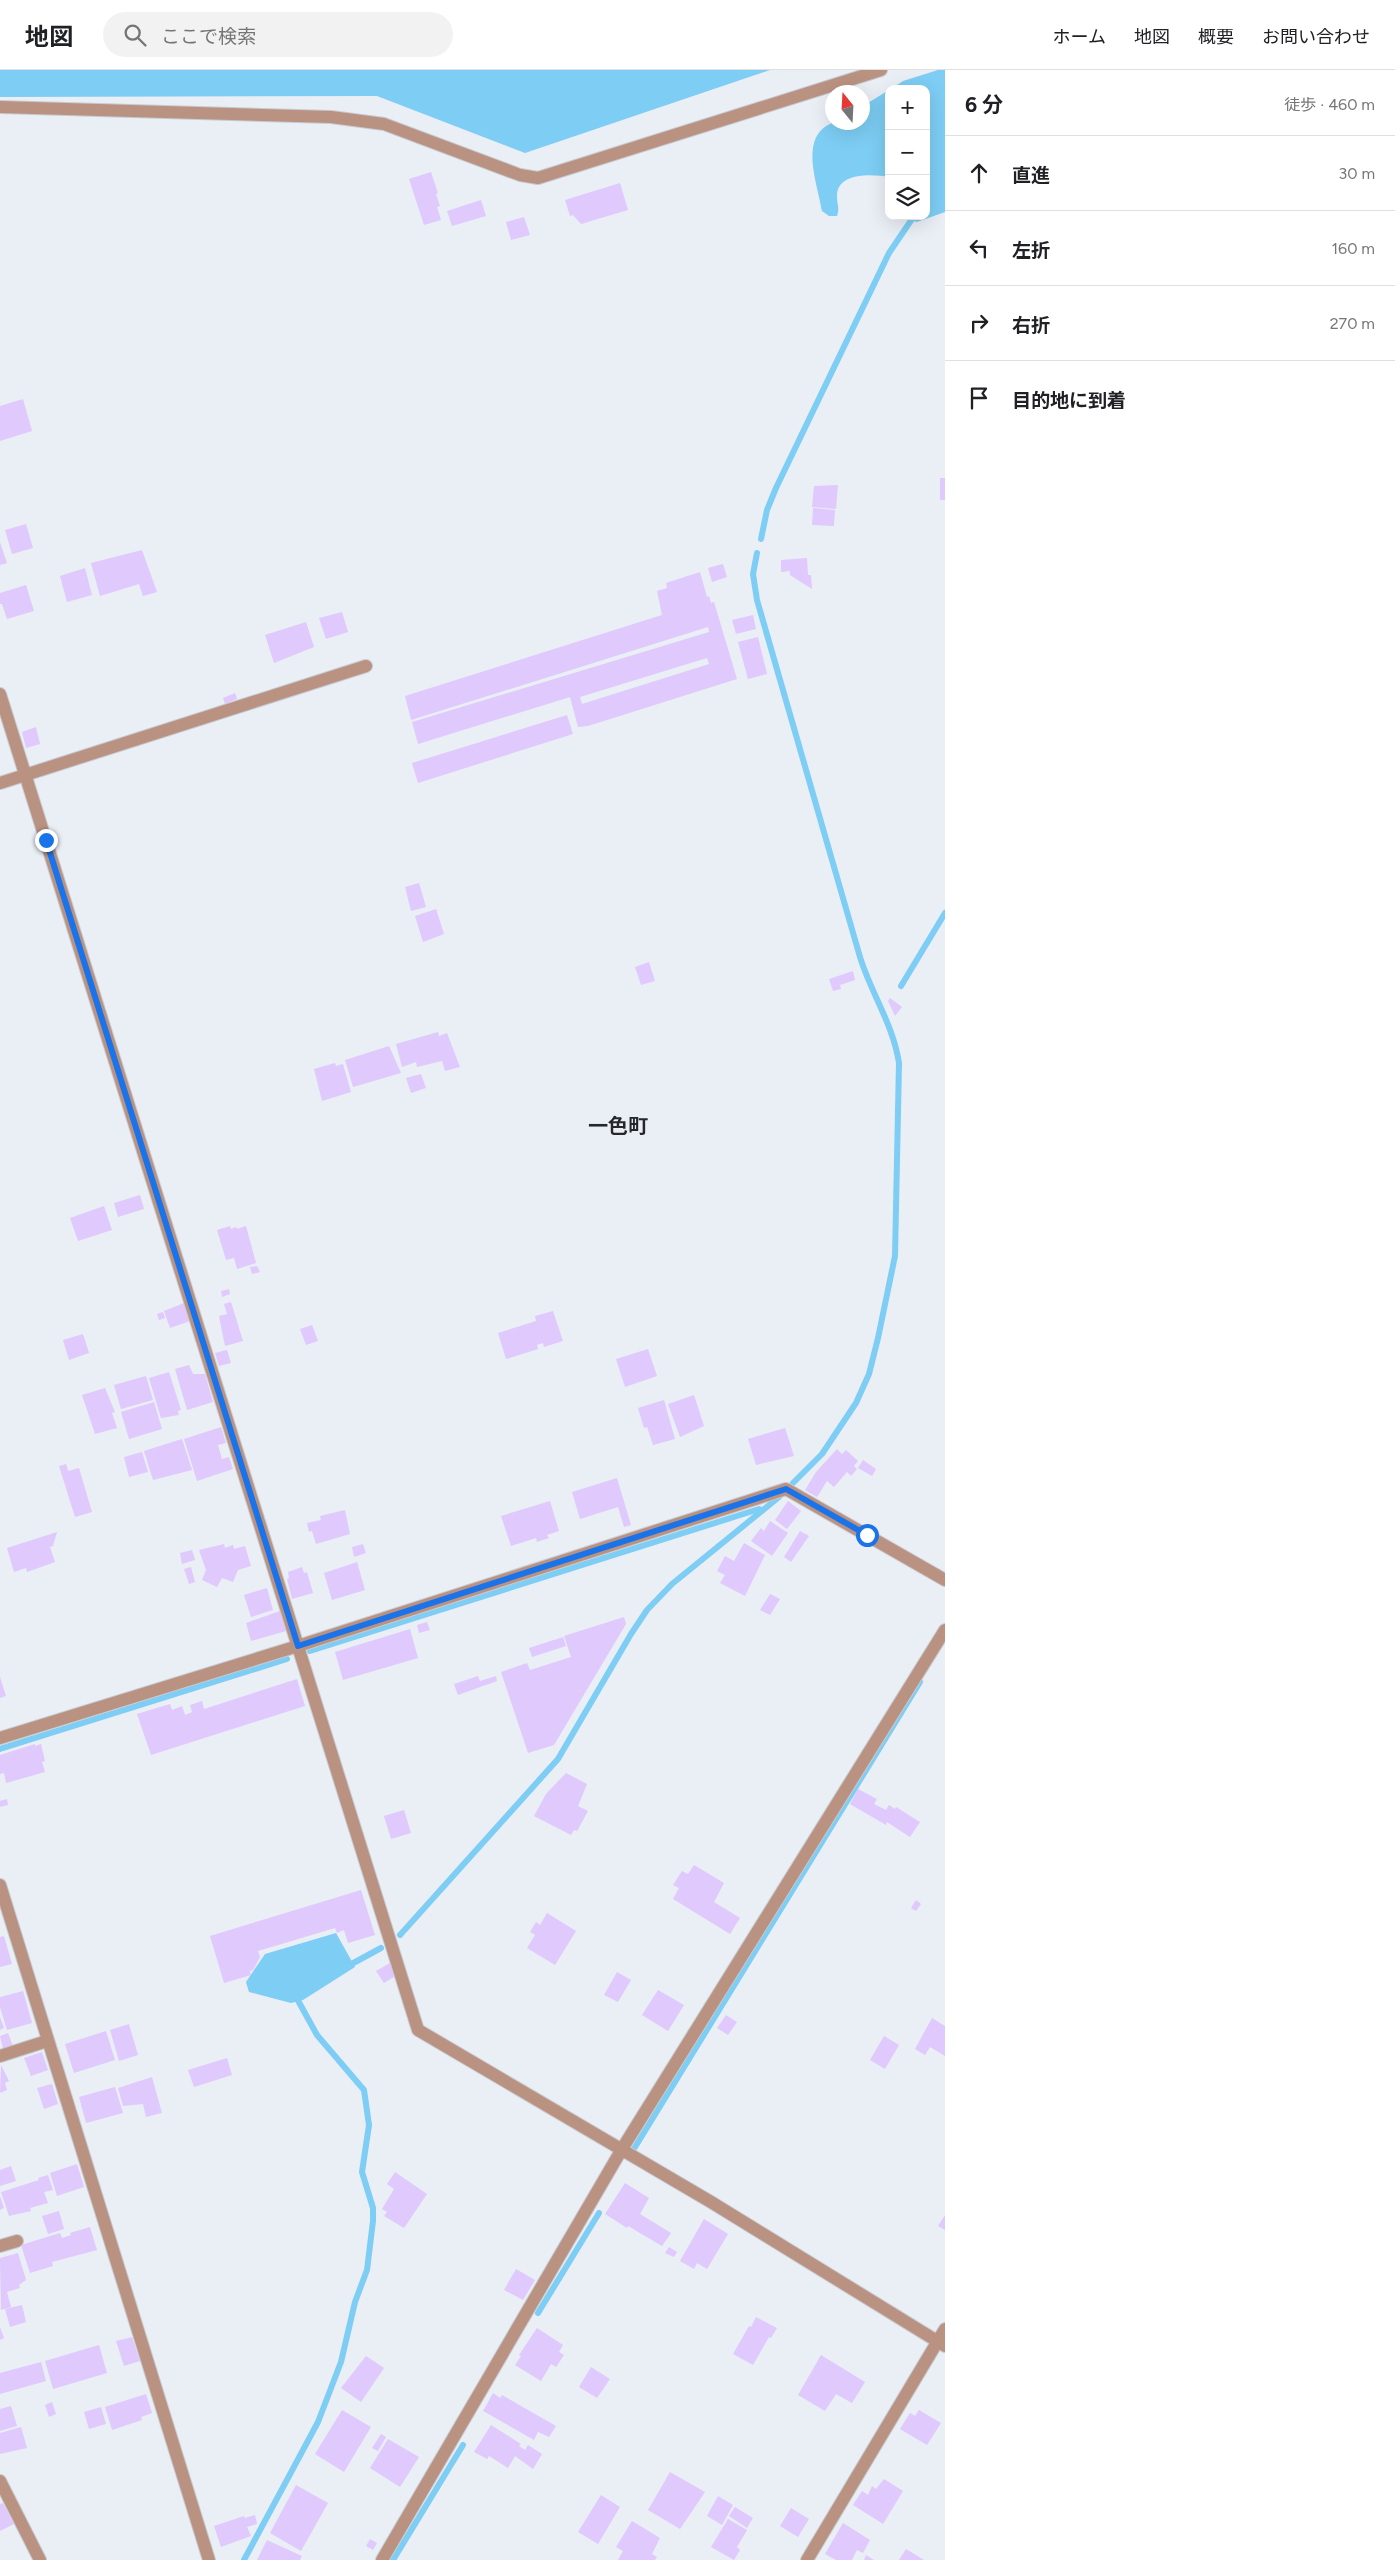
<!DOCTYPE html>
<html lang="ja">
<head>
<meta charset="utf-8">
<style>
  :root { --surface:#fff; --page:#f2f2f2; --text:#202124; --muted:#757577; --line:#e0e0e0 }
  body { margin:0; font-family:Figtree,"Noto Sans JP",sans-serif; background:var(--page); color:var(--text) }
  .controls { position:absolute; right:15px; top:15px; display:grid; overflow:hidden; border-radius:10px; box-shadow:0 5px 20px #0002 }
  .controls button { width:45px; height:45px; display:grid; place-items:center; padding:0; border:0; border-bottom:1px solid var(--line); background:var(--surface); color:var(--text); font:25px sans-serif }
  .compass { position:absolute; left:825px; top:15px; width:45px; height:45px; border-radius:50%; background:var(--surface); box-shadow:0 5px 20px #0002; rotate:342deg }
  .stop { position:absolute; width:15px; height:15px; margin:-11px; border:4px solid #1a73e8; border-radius:50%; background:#fff }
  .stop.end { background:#1a73e8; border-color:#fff; box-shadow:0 1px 5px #0008 }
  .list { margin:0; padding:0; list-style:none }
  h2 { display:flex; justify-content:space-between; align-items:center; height:65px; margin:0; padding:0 20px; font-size:21px }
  h2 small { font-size:16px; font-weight:400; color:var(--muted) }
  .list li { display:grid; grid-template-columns:32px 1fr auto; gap:15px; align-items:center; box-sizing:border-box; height:75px; padding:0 20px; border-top:1px solid var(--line) }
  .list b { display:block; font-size:19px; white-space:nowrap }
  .list em { font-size:16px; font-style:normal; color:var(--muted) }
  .icon { flex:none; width:28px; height:28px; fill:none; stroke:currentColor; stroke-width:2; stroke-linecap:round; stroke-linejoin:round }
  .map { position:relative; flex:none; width:945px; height:2490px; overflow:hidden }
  header { display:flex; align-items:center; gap:30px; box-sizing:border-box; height:70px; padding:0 25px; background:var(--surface); border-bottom:1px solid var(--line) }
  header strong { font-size:24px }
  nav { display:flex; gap:28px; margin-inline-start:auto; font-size:18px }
  .search { width:350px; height:45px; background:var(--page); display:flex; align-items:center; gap:12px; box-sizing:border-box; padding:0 18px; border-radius:28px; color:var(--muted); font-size:19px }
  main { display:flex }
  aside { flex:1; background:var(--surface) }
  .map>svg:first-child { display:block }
  .water { fill:#7dcdf4 }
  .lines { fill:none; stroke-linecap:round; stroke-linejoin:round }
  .stream { stroke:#7dcdf4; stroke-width:6 }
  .building { fill:#e0c9fc; fill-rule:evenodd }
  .minor-casing { stroke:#c7cad0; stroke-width:14 }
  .minor { stroke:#ba9281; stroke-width:12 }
  .route { stroke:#1a73e8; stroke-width:6 }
  .labels { text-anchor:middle; stroke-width:4; stroke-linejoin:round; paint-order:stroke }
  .quarter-label { font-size:20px; font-weight:bold; fill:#26272a; stroke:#eaeef5 }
</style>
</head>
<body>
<header>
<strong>地図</strong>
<div class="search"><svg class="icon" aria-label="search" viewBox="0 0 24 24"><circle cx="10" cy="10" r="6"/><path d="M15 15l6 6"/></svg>ここで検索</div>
<nav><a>ホーム</a><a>地図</a><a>概要</a><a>お問い合わせ</a></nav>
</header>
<main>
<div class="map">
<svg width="945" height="2490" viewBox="0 0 945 2490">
  <rect width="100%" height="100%" fill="#eaeef5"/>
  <!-- water -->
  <g class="water">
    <polygon points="0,0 770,0 525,83 377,26 0,27"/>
    <polygon points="938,0 945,0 945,142 917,152 898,146 926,146 926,19 891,19 903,11"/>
    <path d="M889,20V107C872,104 836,102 837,127C837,135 840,138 837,146H829L822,141C818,114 798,67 832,53C839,50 854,52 862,52L863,36Z"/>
    <polygon points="336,1863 355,1897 303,1930 291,1933 249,1922 246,1912 265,1884"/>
  </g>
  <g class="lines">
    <!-- stream -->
    <g class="stream">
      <polyline points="761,469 767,440 776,418 889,183 914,146"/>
      <path d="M757,483L753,504L757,530C791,649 825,768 860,887C871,923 893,954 899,993L895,1186L878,1268L869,1304L856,1333L822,1384L793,1413"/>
      <polyline points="901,916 945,843"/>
      <polyline points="310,1581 759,1439"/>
      <polyline points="0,1679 287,1589"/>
      <polyline points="400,1865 558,1689 631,1564 647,1540 672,1514 779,1427"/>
      <polyline points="346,1897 381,1878"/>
      <polyline points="632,2082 920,1612"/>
      <polyline points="538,2243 599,2143"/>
      <polyline points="244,2490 318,2352 341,2292 355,2232 367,2200 373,2151 373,2138 362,2102 369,2055 364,2020 317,1965 295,1925"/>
      <polyline points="393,2490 463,2375"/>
    </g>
  </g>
  <!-- building -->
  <g class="building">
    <polygon points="431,102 438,123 436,124 440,136 437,137 441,150 424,155 409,109"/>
    <polygon points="620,113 628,140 581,154 573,145 570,146 565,130"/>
    <polygon points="481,130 486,146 452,156 447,141"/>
    <polygon points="524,147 530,165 511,170 506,152"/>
    <polygon points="23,329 32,361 0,371 0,336"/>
    <rect x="940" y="408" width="5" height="22"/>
    <polygon points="838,415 836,439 812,437 814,416"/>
    <polygon points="813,438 835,440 834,456 812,455"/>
    <polygon points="26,454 33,478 12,484 5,460"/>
    <polygon points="0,472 7,493 0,495"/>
    <polygon points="142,480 157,522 143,526 139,514 100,526 91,493"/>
    <polygon points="807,488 808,505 811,505 812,519 790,505 790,501 781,502 781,490"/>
    <polygon points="723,494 727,507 712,512 708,498"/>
    <polygon points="85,498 92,525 67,532 60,506"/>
    <path d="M700,502L707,527L709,526L711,533L714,532L737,609L588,656L578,657L570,627L418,674L412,652L709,562L708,557L411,650L405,626L662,545L657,521L667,518L666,513ZM707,588L709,594L582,634L580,627Z"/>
    <polygon points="26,515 34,541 7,549 2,534 0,534 0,523"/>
    <polygon points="342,542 348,562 326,569 319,548"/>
    <polygon points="753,545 756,559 736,564 732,550"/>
    <polygon points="306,552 314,577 274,593 265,565"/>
    <polygon points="758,567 767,604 748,609 738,572"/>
    <polygon points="235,623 237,629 225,634 223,628"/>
    <polygon points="567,645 573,664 418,713 412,693"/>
    <polygon points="36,657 40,674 26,678 22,662"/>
    <polygon points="419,813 426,837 411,841 405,817"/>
    <polygon points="436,839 444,864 423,872 415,846"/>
    <polygon points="649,892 655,911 641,915 635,897"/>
    <polygon points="853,901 855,910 840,915 841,919 833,921 829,909"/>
    <polygon points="890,928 902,937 895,946 888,931"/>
    <polygon points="438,962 439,966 447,963 460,997 445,1001 442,991 417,997 416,992 402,997 396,974"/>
    <polygon points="389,976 401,1003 353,1017 345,990"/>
    <polygon points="335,993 336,996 343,994 351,1022 322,1031 314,999"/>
    <polygon points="421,1004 426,1018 411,1023 406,1008"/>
    <polygon points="140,1125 144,1139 118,1147 114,1133"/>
    <polygon points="104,1136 112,1160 78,1171 70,1148"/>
    <polygon points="230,1156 231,1159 236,1157 237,1159 246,1156 256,1193 237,1199 234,1188 226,1190 217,1160"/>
    <polygon points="257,1196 260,1202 252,1204 250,1197"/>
    <polygon points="229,1219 230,1224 222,1227 221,1221"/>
    <polygon points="231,1232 243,1271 225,1276 219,1246 227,1244 224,1234"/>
    <polygon points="184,1233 190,1251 170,1258 164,1241"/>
    <polygon points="553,1241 563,1271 544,1277 543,1273 537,1275 538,1279 506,1289 498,1263 536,1251 535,1246"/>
    <polygon points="163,1242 165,1248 159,1250 157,1244"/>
    <polygon points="312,1255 318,1271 306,1275 300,1259"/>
    <polygon points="83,1264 89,1283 69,1290 63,1270"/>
    <polygon points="648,1279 657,1306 625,1317 616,1289"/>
    <polygon points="227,1280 231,1293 219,1296 215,1283"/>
    <polygon points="189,1295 193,1304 205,1304 213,1332 187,1340 175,1299"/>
    <polygon points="169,1302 181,1340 178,1341 179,1345 161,1348 149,1308"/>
    <polygon points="146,1306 153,1330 121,1339 114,1315"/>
    <polygon points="105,1318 115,1342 112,1343 117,1358 95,1364 82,1325"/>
    <polygon points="694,1325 704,1356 680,1367 668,1334"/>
    <polygon points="664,1330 675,1369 653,1375 647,1357 644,1358 638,1338"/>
    <polygon points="154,1332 162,1359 129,1369 121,1342"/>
    <polygon points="221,1357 226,1373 218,1375 222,1389 229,1387 233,1399 197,1411 184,1369"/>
    <polygon points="785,1358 794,1386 756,1395 748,1369"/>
    <polygon points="182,1369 192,1400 153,1410 144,1381"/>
    <polygon points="837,1379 842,1384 846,1380 858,1391 854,1396 857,1399 851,1406 847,1402 834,1417 827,1411 817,1427 805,1420 816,1402"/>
    <polygon points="142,1382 148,1402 129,1407 124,1387"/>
    <polygon points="863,1390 876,1399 872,1406 858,1398"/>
    <polygon points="66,1394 68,1401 79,1398 92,1442 75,1447 59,1396"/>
    <polygon points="617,1408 631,1455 624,1457 618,1437 580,1449 572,1422"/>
    <polygon points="550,1431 559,1461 547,1465 549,1468 537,1472 536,1468 511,1476 501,1446"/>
    <polygon points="788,1431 801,1441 787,1459 775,1450"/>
    <polygon points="345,1440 350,1464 316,1474 312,1461 309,1462 307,1453 321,1450 320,1446"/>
    <polygon points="770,1451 788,1463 772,1486 751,1471 761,1458 764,1461"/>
    <polygon points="800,1461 809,1466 791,1492 784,1487"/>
    <polygon points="57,1462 53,1476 50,1477 55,1492 27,1502 26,1498 14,1502 7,1478"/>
    <polygon points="744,1473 765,1485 745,1526 720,1513 725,1505 717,1501 725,1486 734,1491"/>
    <polygon points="224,1474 225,1478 233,1475 234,1479 245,1476 251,1496 238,1500 233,1512 222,1508 217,1517 202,1510 206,1500 199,1480"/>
    <polygon points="363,1474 366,1483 354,1487 352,1477"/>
    <polygon points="192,1480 195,1490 182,1494 180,1483"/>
    <polygon points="357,1492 365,1520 332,1530 324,1503"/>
    <polygon points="191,1497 195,1512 189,1514 184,1499"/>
    <polygon points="302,1497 304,1503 307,1502 313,1523 292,1529 287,1509 289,1508 288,1502"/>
    <polygon points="267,1518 273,1540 251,1547 244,1525"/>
    <polygon points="770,1524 780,1529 770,1545 760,1540"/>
    <polygon points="280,1541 286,1561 251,1571 246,1553"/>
    <polygon points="624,1547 626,1554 554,1675 528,1683 501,1602 527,1593 530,1600 571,1587 564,1566"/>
    <polygon points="427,1552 430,1560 419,1563 417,1555"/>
    <polygon points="410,1559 418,1588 343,1610 335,1582"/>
    <polygon points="563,1567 566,1576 532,1587 529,1578"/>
    <polygon points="478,1606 480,1611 496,1606 497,1611 458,1625 454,1614"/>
    <polygon points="0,1607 6,1626 0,1628"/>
    <polygon points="297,1609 305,1636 151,1685 137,1644 170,1634 172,1640 182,1636 185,1645 192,1642 190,1635 202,1631 204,1639"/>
    <polygon points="35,1674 35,1676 41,1674 45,1691 42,1692 45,1702 6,1713 4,1703 0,1704 0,1685"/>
    <polygon points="566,1703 587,1714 578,1736 588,1741 577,1761 574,1760 571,1765 534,1746 546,1724"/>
    <polygon points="858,1719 877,1729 874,1734 886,1740 889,1735 895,1739 896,1737 920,1752 910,1767 887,1752 886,1755 850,1734"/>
    <polygon points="7,1729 8,1735 0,1737 0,1731"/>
    <polygon points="404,1740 411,1763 391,1769 384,1746"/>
    <polygon points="694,1795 724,1813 714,1832 740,1848 730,1864 673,1829 679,1818 673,1815 682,1801 688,1804"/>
    <polygon points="361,1820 375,1865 348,1873 344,1860 337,1863 335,1858 258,1881 260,1887 253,1900 250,1901 251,1905 224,1913 210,1866"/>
    <polygon points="916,1830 921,1834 916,1841 911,1838"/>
    <polygon points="547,1843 576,1861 555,1895 527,1878 535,1865 530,1862 536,1852 540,1855"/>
    <polygon points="4,1866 12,1894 0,1897 0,1867"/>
    <polygon points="390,1893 397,1905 384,1913 376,1901"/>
    <polygon points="617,1902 631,1910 618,1932 604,1925"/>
    <polygon points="658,1920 684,1935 668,1961 642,1945"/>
    <polygon points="23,1921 32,1953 7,1960 0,1937 0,1927"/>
    <polygon points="726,1945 737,1952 728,1965 717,1958"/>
    <polygon points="0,1947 4,1958 0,1960"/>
    <polygon points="932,1948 945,1956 945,1986 930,1977 925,1985 915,1979"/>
    <polygon points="129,1954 138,1985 119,1991 110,1960"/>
    <polygon points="106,1961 115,1990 74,2003 65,1974"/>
    <polygon points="8,1963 13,1976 3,1979 0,1966"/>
    <polygon points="884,1966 899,1975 885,1999 870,1990"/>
    <polygon points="42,1982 48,2000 31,2006 24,1988"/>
    <polygon points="227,1988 232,2005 194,2017 188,2000"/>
    <polygon points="1,1995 9,2011 5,2013 7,2020 0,2023"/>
    <polygon points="152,2007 162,2043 146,2047 143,2034 123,2036 118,2018"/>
    <polygon points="52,2014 58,2034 44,2039 37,2018"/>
    <polygon points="115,2017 123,2043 86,2053 79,2027"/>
    <polygon points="77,2094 84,2117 57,2126 50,2103"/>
    <polygon points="11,2096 16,2111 0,2116 0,2100"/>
    <polygon points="395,2102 427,2124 404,2158 384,2146 387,2142 382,2139 394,2119 387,2114"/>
    <polygon points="48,2105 53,2120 44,2122 48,2133 30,2138 31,2141 9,2146 1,2122 39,2110 38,2108"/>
    <polygon points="625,2113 649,2128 640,2144 671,2163 662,2176 628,2156 627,2158 605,2144"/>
    <polygon points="0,2126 4,2138 0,2140"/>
    <polygon points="59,2141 64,2159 48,2164 42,2146"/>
    <polygon points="945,2145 945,2160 938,2156"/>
    <polygon points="704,2149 728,2164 707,2199 697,2193 694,2199 680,2191"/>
    <polygon points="90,2157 97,2180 52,2192 53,2196 30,2203 21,2175 60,2163 62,2168 71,2165 70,2163"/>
    <polygon points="669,2177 677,2182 674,2187 665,2183"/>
    <polygon points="18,2183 26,2210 19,2215 20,2218 7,2222 11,2237 1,2240 0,2188"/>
    <polygon points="516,2199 535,2210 523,2230 504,2220"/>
    <polygon points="22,2235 26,2252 10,2257 5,2239"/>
    <polygon points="756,2247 777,2258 771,2268 769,2267 753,2295 733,2284 749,2256 751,2257"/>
    <polygon points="0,2257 4,2268 0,2270"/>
    <polygon points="537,2258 563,2275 559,2282 564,2285 556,2297 551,2294 541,2311 515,2295 521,2286 519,2285"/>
    <polygon points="132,2267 140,2291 124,2296 116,2271"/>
    <polygon points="99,2275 107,2303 53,2319 45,2291"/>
    <polygon points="821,2285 865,2312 852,2333 836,2324 825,2341 798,2325"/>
    <polygon points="366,2286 384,2298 361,2332 341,2318"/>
    <polygon points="41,2292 46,2311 0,2324 0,2303"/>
    <polygon points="591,2297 610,2309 597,2328 579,2317"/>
    <polygon points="493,2323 500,2328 502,2325 556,2356 549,2367 538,2362 534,2370 483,2341"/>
    <polygon points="146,2324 152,2343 141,2347 142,2350 112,2360 105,2337"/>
    <polygon points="52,2332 56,2344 49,2347 45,2335"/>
    <polygon points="11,2336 17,2356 0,2361 0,2339"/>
    <polygon points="101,2337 106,2354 89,2359 84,2342"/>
    <polygon points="342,2340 371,2357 344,2402 315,2384"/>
    <polygon points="919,2340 941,2353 927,2375 900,2359 910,2343 915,2346"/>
    <polygon points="491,2355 521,2374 519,2376 525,2380 528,2375 542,2384 533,2399 515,2386 508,2398 489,2386 487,2389 474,2382"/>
    <polygon points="21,2357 27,2378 0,2384 0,2363"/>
    <polygon points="381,2364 386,2367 378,2381 372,2378"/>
    <polygon points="388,2369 419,2387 400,2417 370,2398"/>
    <polygon points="670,2402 705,2422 680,2459 648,2440"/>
    <polygon points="884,2409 903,2421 883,2454 853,2435 862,2421 868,2425 872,2416 876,2419"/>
    <polygon points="296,2415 328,2433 301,2481 270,2463"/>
    <polygon points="601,2425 620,2437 598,2474 578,2462"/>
    <polygon points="718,2426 733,2435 722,2455 707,2446"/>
    <polygon points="3,2433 14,2454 0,2461 0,2434"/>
    <polygon points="735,2437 753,2448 747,2458 729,2446"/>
    <polygon points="791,2438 809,2449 798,2467 780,2456"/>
    <polygon points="255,2445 257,2454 247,2457 251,2466 221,2477 214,2456 244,2446 245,2448"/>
    <polygon points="728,2449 747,2460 737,2477 740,2480 734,2490 711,2477"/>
    <polygon points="632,2451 660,2468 652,2484 657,2487 655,2490 618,2490 623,2481 616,2477"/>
    <polygon points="843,2453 870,2470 863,2483 857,2480 852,2490 836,2490 825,2484"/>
    <polygon points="370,2469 377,2473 373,2480 366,2476"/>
    <polygon points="267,2470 302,2486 300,2490 257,2490"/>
    <polygon points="906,2479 924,2490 899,2490"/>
    <polygon points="866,2485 874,2490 864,2490"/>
  </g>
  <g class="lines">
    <defs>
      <g id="minor">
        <polyline points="0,37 331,47 384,54 520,105 538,108 881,0"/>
        <polyline points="0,624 418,1960 711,2132 945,2276"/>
        <polyline points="0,713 366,596"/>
        <polyline points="0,1668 298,1576 786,1419 945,1510"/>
        <polyline points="0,1815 209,2490"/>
        <polyline points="0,1986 47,1971"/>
        <polyline points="0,2176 17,2171"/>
        <polyline points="0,2411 40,2490"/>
        <polyline points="382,2490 622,2079 945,1560"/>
        <polyline points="807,2490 945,2259"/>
      </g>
    </defs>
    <!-- minor casing -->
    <use href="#minor" class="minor-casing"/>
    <!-- minor -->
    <use href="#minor" class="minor"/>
  </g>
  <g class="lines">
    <!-- route -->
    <polyline class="route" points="46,770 298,1576 786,1419 867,1465"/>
  </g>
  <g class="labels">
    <!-- quarter labels -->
    <g class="quarter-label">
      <text x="618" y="1063">一色町</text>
    </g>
  </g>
</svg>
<div class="controls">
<button>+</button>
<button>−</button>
<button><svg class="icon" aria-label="layers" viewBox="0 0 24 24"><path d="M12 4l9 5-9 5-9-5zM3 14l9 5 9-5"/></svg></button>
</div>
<svg class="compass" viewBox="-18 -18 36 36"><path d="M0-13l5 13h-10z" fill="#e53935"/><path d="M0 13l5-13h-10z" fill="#757577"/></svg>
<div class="stop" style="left:867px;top:1465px"></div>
<div class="stop end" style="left:46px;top:770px"></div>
</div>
<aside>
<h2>6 分<small>徒歩 · 460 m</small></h2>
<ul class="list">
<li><svg class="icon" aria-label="ahead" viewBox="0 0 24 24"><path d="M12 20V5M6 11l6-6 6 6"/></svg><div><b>直進</b></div><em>30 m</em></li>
<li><svg class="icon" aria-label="left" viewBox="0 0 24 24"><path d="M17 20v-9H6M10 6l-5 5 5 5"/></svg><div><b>左折</b></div><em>160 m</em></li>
<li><svg class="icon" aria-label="right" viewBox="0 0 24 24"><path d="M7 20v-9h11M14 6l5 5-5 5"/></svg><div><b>右折</b></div><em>270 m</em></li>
<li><svg class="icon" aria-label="arrive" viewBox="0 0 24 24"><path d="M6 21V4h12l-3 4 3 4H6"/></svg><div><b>目的地に到着</b></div></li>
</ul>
</aside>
</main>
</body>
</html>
